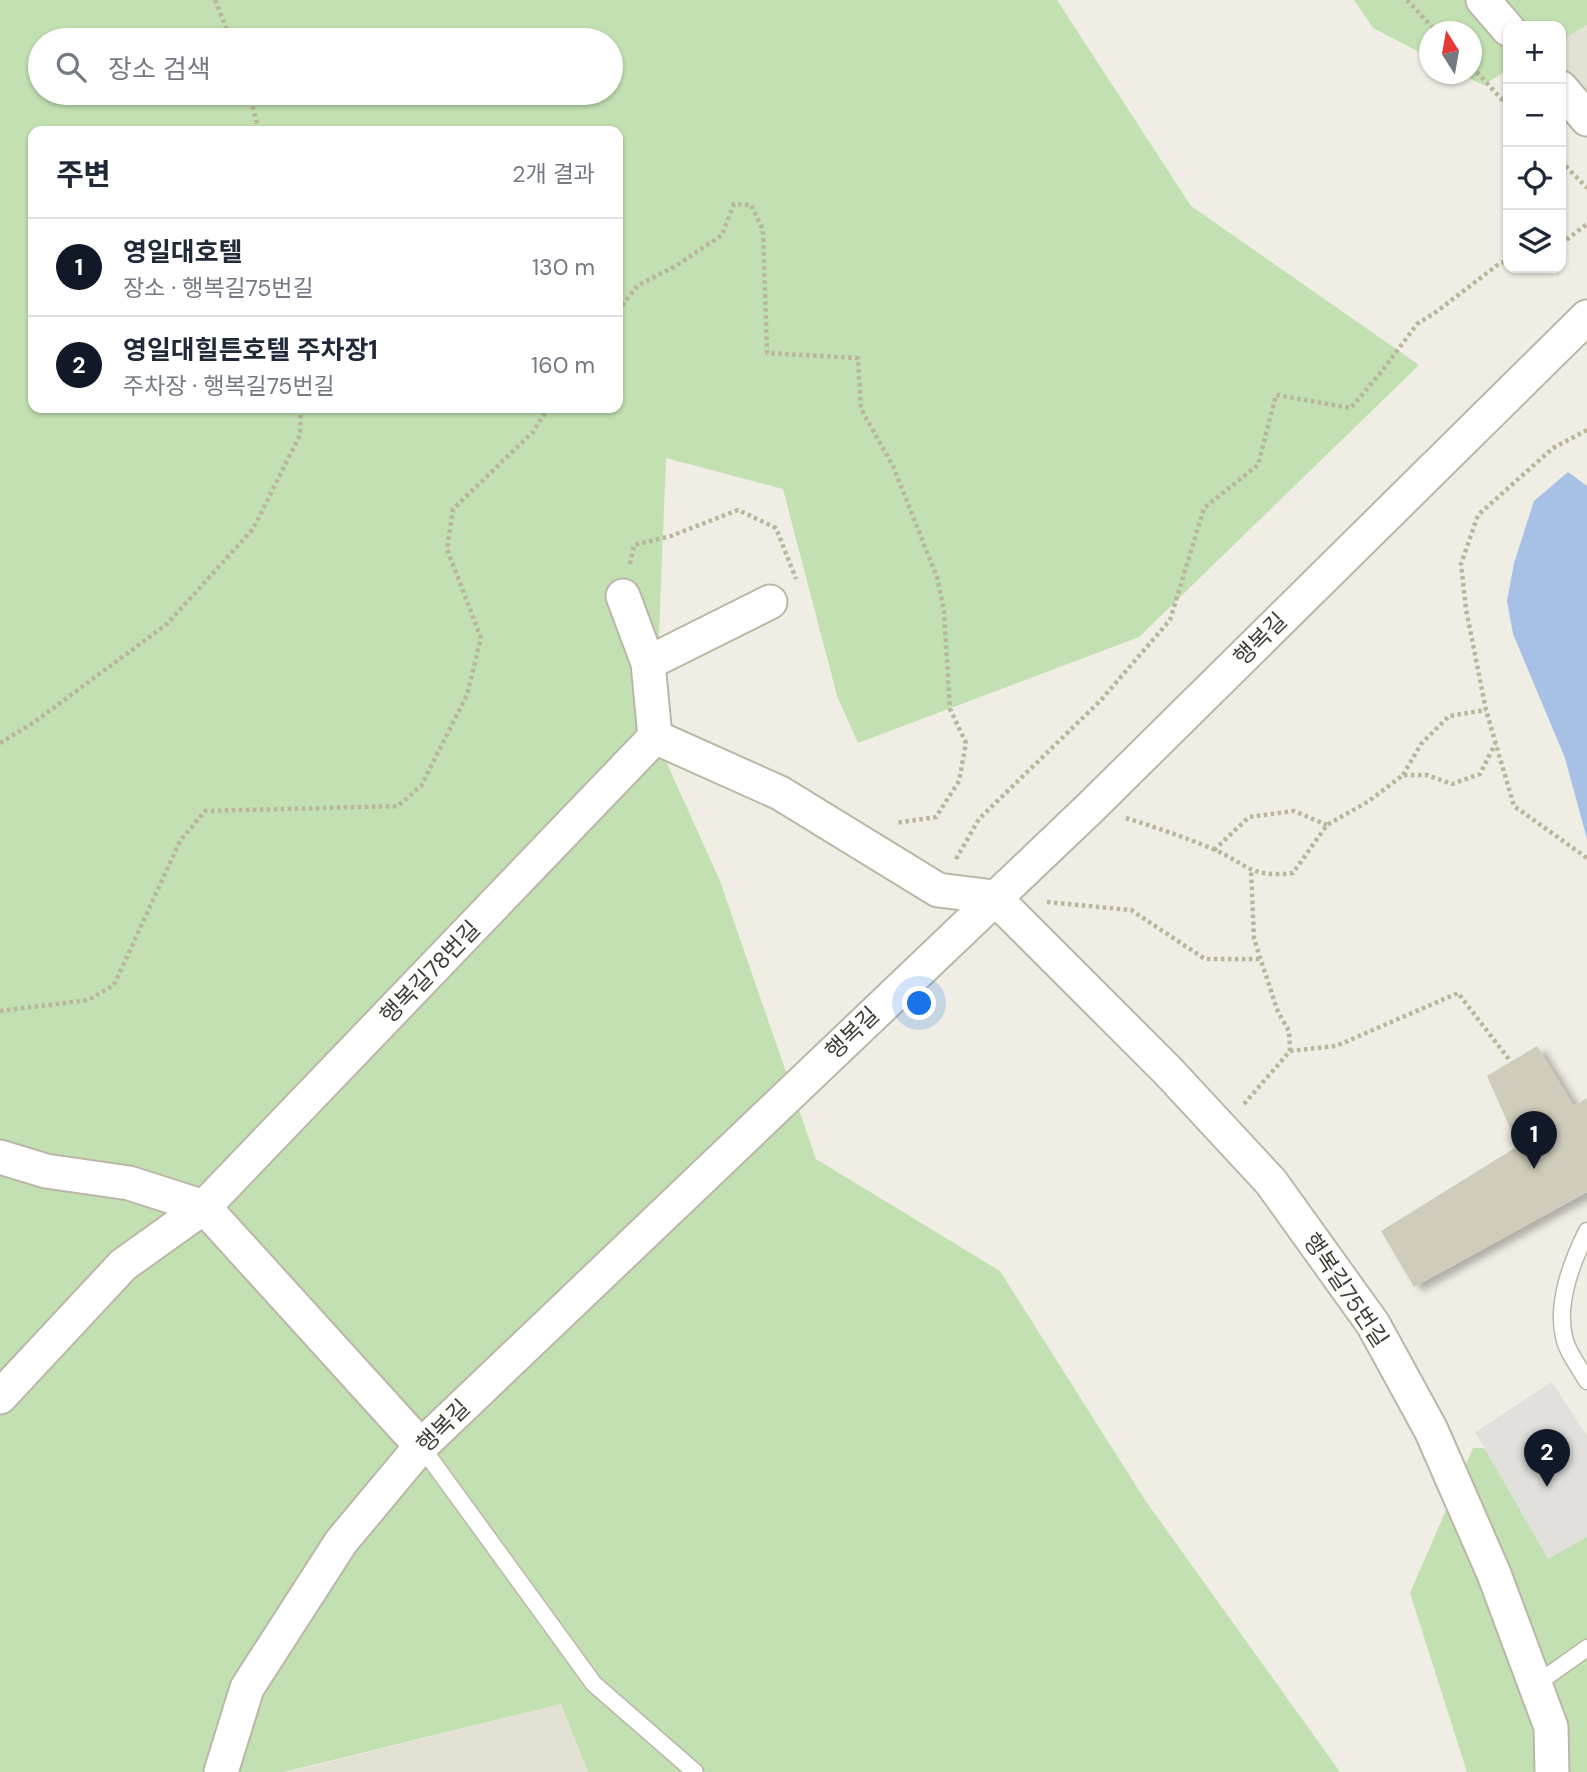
<!DOCTYPE html>
<html lang="ko">
<head>
<meta charset="utf-8">
<style>
  :root { --surface:#fff; --page:#f6f6f7; --text:#1f2937; --muted:#747a83; --line:#e0e1e3; --accent:#111827 }
  body { margin:0; font-family:"DM Sans","Noto Sans KR",sans-serif; background:var(--page); color:var(--text) }
  .controls { position:absolute; right:21px; top:21px; display:grid; overflow:hidden; border-radius:14px; box-shadow:0 2px 5px #0004 }
  .controls button { width:63px; height:63px; display:grid; place-items:center; padding:0; border:0; border-bottom:2px solid var(--line); background:var(--surface); color:var(--text); font:35px sans-serif }
  .compass { position:absolute; left:1419px; top:21px; width:63px; height:63px; border-radius:50%; background:var(--surface); box-shadow:0 2px 5px #0004; rotate:349deg }
  .you { position:absolute; left:920px; top:1004px; width:24px; height:24px; margin:-18px; border:5px solid #fff; border-radius:50%; background:#1a73e8; box-shadow:0 0 0 10px #1a73e833 }
  .badge { display:grid; place-items:center; width:46px; height:46px; border-radius:50%; background:var(--accent); color:#fff; font-size:23px; font-weight:700 }
  .pin { position:absolute; translate:-50% -58px; filter:drop-shadow(0 2px 4px #0008) }
  .pin::after { content:''; position:absolute; top:37px; width:24px; height:21px; background:inherit; clip-path:polygon(0 0,100% 0,50% 100%) }
  .list { margin:0; padding:0; list-style:none }
  h2 { display:flex; justify-content:space-between; align-items:center; height:91px; margin:0; padding:0 28px; font-size:30px }
  h2 small { font-size:23px; font-weight:400; color:var(--muted) }
  .list li { display:grid; grid-template-columns:46px 1fr auto; gap:21px; align-items:center; box-sizing:border-box; height:98px; padding:0 28px; border-top:2px solid var(--line) }
  .list b { display:block; font-size:26px; white-space:nowrap }
  .list p { margin:0; font-size:23px; white-space:nowrap; color:var(--muted) }
  .list em { font-size:23px; font-style:normal; color:var(--muted) }
  .icon { flex:none; width:38px; height:38px; fill:none; stroke:currentColor; stroke-width:2; stroke-linecap:round; stroke-linejoin:round }
  .map { position:relative; flex:none; width:1587px; height:1772px; overflow:hidden }
  .search { position:absolute; background:var(--surface); box-shadow:0 2px 5px #0004; left:28px; top:28px; width:595px; height:77px; display:flex; align-items:center; gap:18px; box-sizing:border-box; padding:0 24px; border-radius:38px; color:var(--muted); font-size:26px }
  .panel { position:absolute; background:var(--surface); box-shadow:0 2px 5px #0004; left:28px; top:126px; width:595px; height:287px; border-radius:14px }
  .map>svg:first-child { display:block }
  .residential { fill:#e3e1d3 }
  .green { fill:#c2e0b1; fill-rule:evenodd }
  .parking { fill:#e1e0dc }
  .water { fill:#a7c0e6 }
  .building { fill:#d0ccbb; filter:url(#shadow) }
  .lines { fill:none; stroke-linecap:round; stroke-linejoin:round }
  .lane-casing { stroke:#bab7a8; stroke-width:19 }
  .street-casing { stroke:#bab7a8; stroke-width:37 }
  .path { stroke:#bab59b; stroke-width:4.5; stroke-dasharray:3.5 3.5; stroke-linecap:butt }
  .lane { stroke:#fff; stroke-width:16 }
  .street { stroke:#fff; stroke-width:33 }
  .labels { text-anchor:middle; stroke-width:7; stroke-linejoin:round; paint-order:stroke }
  .street-label { font-size:23px; fill:#413f35; stroke:#fff }
</style>
</head>
<body>
<div class="map">
<svg width="1587" height="1772" viewBox="0 0 1587 1772">
  <defs>
    <filter id="shadow"><feDropShadow dx="8" dy="4.5" stdDeviation="3.5" flood-color="#0004"/></filter>
  </defs>
  <rect width="100%" height="100%" fill="#f0eee4"/>
  <!-- residential -->
  <g class="residential">
    <polygon points="1587,25 1587,119 1561,88 1561,40"/>
    <polygon points="561,1704 588,1772 288,1772"/>
  </g>
  <!-- green -->
  <g class="green">
    <path d="M0,0H1057L1191,206L1419,365L1139,637L858,743L837,696L783,489L666,458L655,737L720,881L816,1159L1000,1271L1145,1500L1340,1772H588L561,1704L284,1772H0ZM40,40H611V93H40ZM33,131H618V408H33Z"/>
    <polygon points="1354,0 1587,0 1587,25 1561,40 1561,26 1508,26 1508,70 1483,85 1461,74 1472,74 1472,32 1430,32 1429,57 1373,28"/>
    <polygon points="1473,1448 1587,1449 1587,1772 1467,1772 1410,1593"/>
  </g>
  <!-- parking -->
  <polygon class="parking" points="1552,1382 1587,1436 1587,1537 1548,1559 1475,1432"/>
  <!-- water -->
  <polygon class="water" points="1568,472 1587,486 1587,839 1565,758 1513,634 1507,601 1514,563 1534,501"/>
  <!-- building -->
  <polygon class="building" points="1537,1046 1574,1106 1587,1098 1587,1192 1414,1287 1381,1231 1518,1146 1487,1076"/>
  <g class="lines">
    <defs>
      <g id="lane">
        <path d="M1587,1231C1572,1262 1556,1302 1564,1337C1567,1352 1580,1368 1587,1381"/>
        <polyline points="421,1446 594,1684 695,1772"/>
        <polyline points="1535,1685 1587,1648"/>
      </g>
      <g id="street">
        <polyline points="1483,0 1508,29"/>
        <polyline points="1561,88 1587,119"/>
        <polyline points="623,596 648,663"/>
        <polyline points="655,737 780,793 938,890 994,897 1168,1071 1271,1182 1373,1324 1431,1430 1494,1574 1551,1727 1552,1772"/>
        <polyline points="655,737 648,663 770,602"/>
        <polyline points="0,1157 46,1171 129,1183 204,1207 421,1446"/>
        <polyline points="0,1397 123,1265 204,1207 655,737"/>
        <polyline points="221,1772 247,1688 341,1542 421,1446 1090,808 1587,317"/>
      </g>
    </defs>
    <!-- lane casing -->
    <use href="#lane" class="lane-casing"/>
    <!-- street casing -->
    <use href="#street" class="street-casing"/>
    <!-- path -->
    <g class="path">
      <polyline points="215,0 231,40"/>
      <polyline points="1407,0 1437,32"/>
      <polyline points="1472,67 1508,106"/>
      <polyline points="249,93 259,131"/>
      <polyline points="1561,161 1587,188"/>
      <polyline points="1561,244 1587,224"/>
      <polyline points="618,311 638,285 674,267 722,235 734,204 751,205 763,230 767,353 858,358 861,409 893,466 937,577 944,611 950,709 966,743 959,781 936,817 895,823"/>
      <polyline points="1587,430 1553,448 1478,515 1461,564 1466,609 1486,710 1514,806 1587,858"/>
      <polyline points="630,564 634,545 671,536 738,510 776,528 796,579"/>
      <polyline points="0,743 33,723 167,624 253,529 300,435 301,408"/>
      <polyline points="1403,775 1421,744 1449,716 1486,710"/>
      <path d="M1126,818C1155,827 1184,837 1213,849C1249,865 1250,878 1293,873L1327,825L1369,801L1403,775H1427L1452,784L1480,774L1495,744"/>
      <polyline points="1214,850 1249,817 1294,811 1327,825"/>
      <polyline points="956,859 979,819 1101,700 1170,620 1204,508 1258,465 1276,395 1351,408 1382,371 1417,324 1436,312 1500,263 1508,261"/>
      <polyline points="1047,902 1131,910 1205,959 1260,959"/>
      <polyline points="0,1011 88,1000 114,985 180,841 205,811 398,806 421,786 467,695 481,638 447,549 453,509 533,432 548,408"/>
      <polyline points="1290,1051 1336,1046 1458,993 1511,1062"/>
      <polyline points="1244,1104 1290,1051 1289,1031 1278,1012 1254,939 1251,870"/>
    </g>
    <!-- lane -->
    <use href="#lane" class="lane"/>
    <!-- street -->
    <use href="#street" class="street"/>
  </g>
  <g class="labels">
    <!-- street labels -->
    <g class="street-label">
      <text transform="translate(1260 639) rotate(-45)" y="8">행복길</text>
      <text transform="translate(430 972) rotate(-46)" y="8">행복길78번길</text>
      <text transform="translate(852 1033) rotate(-44)" y="8">행복길</text>
      <text transform="translate(1346 1290) rotate(56)" y="8">행복길75번길</text>
      <text transform="translate(443 1426) rotate(-45)" y="8">행복길</text>
    </g>
  </g>
</svg>
<div class="controls">
<button>+</button>
<button>−</button>
<button><svg class="icon" aria-label="locate" viewBox="0 0 24 24"><circle cx="12" cy="12" r="6"/><path d="M12 2v4M12 18v4M2 12h4M18 12h4"/></svg></button>
<button><svg class="icon" aria-label="layers" viewBox="0 0 24 24"><path d="M12 4l9 5-9 5-9-5zM3 14l9 5 9-5"/></svg></button>
</div>
<svg class="compass" viewBox="-18 -18 36 36"><path d="M0-13l5 13h-10z" fill="#e53935"/><path d="M0 13l5-13h-10z" fill="#747a83"/></svg>
<div class="you"></div>
<div class="pin badge" style="left:1534px;top:1169px">1</div>
<div class="pin badge" style="left:1547px;top:1487px">2</div>
<div class="search"><svg class="icon" aria-label="search" viewBox="0 0 24 24"><circle cx="10" cy="10" r="6"/><path d="M15 15l6 6"/></svg>장소 검색</div>
<section class="panel">
<h2>주변<small>2개 결과</small></h2>
<ul class="list">
<li><span class="badge">1</span><div><b>영일대호텔</b><p>장소 · 행복길75번길</p></div><em>130 m</em></li>
<li><span class="badge">2</span><div><b>영일대힐튼호텔 주차장1</b><p>주차장 · 행복길75번길</p></div><em>160 m</em></li>
</ul>
</section>
</div>
</body>
</html>
